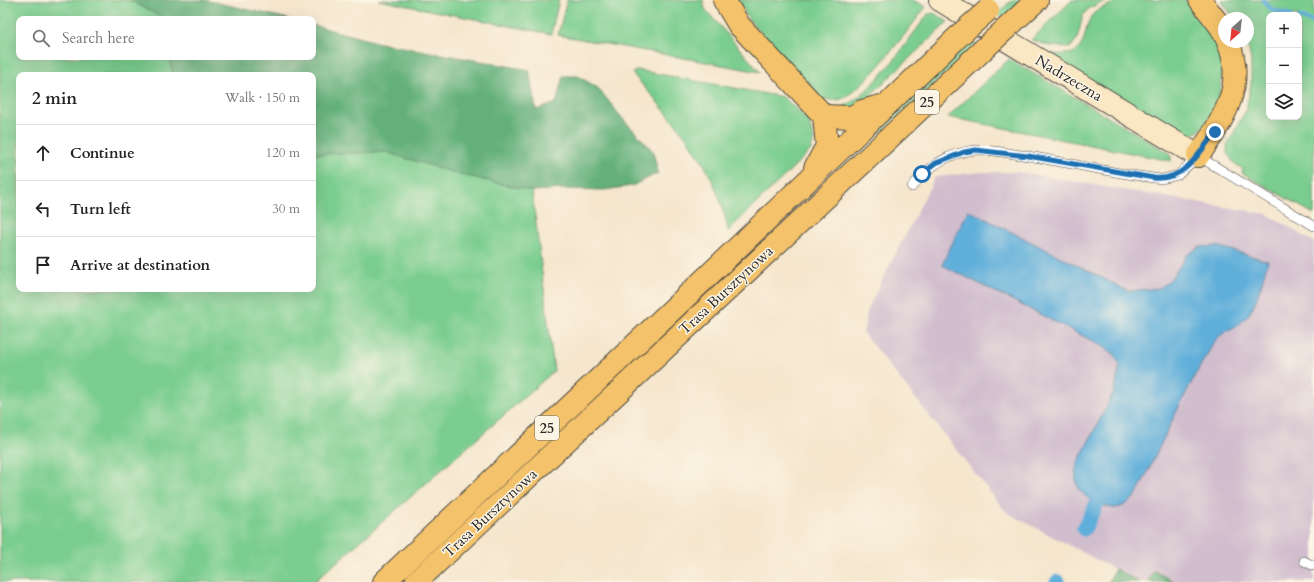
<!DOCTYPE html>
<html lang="en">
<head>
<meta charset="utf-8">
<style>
  :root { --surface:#fff; --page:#f6f6f6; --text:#222; --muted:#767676; --line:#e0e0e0 }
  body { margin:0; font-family:Cardo,serif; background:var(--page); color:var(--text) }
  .controls { position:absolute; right:12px; top:12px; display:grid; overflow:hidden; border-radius:8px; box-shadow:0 4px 16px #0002 }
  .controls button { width:36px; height:36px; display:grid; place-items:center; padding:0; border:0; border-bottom:1px solid var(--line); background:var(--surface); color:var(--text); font:20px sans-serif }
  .compass { position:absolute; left:1218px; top:12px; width:36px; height:36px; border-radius:50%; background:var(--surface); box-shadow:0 4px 16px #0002; rotate:207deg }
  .stop { position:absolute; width:12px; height:12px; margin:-9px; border:3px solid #1f6fb2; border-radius:50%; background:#fff }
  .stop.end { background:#1f6fb2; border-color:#fff; box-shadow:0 1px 4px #0008 }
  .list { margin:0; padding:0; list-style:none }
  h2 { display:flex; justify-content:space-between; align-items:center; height:52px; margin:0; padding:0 16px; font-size:17px }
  h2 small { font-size:13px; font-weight:400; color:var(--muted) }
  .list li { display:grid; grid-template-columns:26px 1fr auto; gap:12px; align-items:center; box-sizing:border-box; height:56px; padding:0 16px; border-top:1px solid var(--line) }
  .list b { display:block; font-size:15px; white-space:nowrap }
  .list em { font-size:13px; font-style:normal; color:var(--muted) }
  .icon { flex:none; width:22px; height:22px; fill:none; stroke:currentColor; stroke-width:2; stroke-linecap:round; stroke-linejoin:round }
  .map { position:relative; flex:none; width:1314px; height:582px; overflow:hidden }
  .search { position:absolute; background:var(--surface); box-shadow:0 4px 16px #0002; left:16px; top:16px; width:300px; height:44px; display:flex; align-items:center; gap:10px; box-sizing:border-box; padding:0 14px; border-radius:8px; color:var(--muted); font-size:15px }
  .panel { position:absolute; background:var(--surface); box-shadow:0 4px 16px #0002; left:16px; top:72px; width:300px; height:220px; border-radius:8px }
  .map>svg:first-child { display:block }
  .industrial { fill:#d0bdcd }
  .green { fill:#7acd8f; stroke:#527c5d; fill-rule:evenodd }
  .forest { fill:#63b07a; stroke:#476e52 }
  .water { fill:#60afda; stroke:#466d82 }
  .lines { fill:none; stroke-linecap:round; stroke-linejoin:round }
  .stream { stroke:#60afda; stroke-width:4.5 }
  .canal { stroke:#60afda; stroke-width:15 }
  .lane-casing { stroke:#494743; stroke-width:10 }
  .secondary-casing { stroke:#494743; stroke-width:24 }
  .primary-casing { stroke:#494743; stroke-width:24 }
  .lane { stroke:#fff; stroke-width:9 }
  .secondary { stroke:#fae7c3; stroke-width:22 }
  .primary { stroke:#f3c26a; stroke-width:22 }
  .primary-bridge-casing { stroke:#494743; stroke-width:24; stroke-linecap:butt }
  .primary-bridge { stroke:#f3c26a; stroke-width:22 }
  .route { stroke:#1f6fb2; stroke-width:5 }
  .labels { text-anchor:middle; stroke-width:3; stroke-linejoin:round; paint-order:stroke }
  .shield { fill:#fcf5e5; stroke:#6a6863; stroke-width:1 }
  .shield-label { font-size:14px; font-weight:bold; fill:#2b2b2b }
  .street-label { font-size:15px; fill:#2b2b2b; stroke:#fcf5e5 }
</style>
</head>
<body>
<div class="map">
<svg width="1314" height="582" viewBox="0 0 1314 582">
  <rect width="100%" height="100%" fill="#fcf5e5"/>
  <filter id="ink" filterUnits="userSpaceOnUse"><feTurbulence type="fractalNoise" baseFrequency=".025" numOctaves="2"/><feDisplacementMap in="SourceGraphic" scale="8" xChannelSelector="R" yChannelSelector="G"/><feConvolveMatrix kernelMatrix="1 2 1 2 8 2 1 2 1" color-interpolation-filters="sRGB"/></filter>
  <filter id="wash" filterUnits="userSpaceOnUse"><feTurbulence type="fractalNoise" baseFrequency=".012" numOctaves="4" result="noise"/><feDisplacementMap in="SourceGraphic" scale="16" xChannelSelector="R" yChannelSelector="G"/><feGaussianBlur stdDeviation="0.9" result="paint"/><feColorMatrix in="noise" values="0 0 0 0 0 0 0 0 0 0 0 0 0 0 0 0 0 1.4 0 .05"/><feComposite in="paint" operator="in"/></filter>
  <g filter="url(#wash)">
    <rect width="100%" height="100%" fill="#f5e6cd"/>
    <!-- industrial -->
    <polygon class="industrial" points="982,172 1018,172 1267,214 1314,242 1314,582 1175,582 1154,571 1147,582 1139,582 1006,512 863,333 868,308 935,177"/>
    <!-- green -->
    <g class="green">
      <polygon points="0,0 130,0 159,16 160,19 19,19 19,57 169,57 173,75 19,75 19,289 313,289 313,154 386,152 455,173 532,191 554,371 314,582 0,582"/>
      <polygon points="378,0 559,0 551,34"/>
      <polygon points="567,0 703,0 705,9 760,72 558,35"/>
      <path d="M737,0H913L926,7C911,26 858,98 838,100C833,101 827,99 822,99L750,21Z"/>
      <polygon points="1012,0 1023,0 1004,18 997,14"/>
      <polygon points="1072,0 1107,0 1089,8 1083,15 1077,39 1070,48 1050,46 1031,40"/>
      <path d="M1119,0H1186C1218,35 1235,72 1210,116C1203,129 1197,136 1182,135L1045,54C1074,54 1080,58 1087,27C1089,22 1090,16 1094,13C1100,7 1112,5 1119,0Z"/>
      <path d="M1221,0H1314V214L1242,173L1243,169L1234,163L1227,153V145L1246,110L1251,84V60L1247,42L1248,18H1234ZM1269,15H1299V117H1269Z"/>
      <path d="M934,13L948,22L863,102L852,109H839C874,94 905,44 928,14Z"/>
      <polygon points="970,41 977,44 884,130 866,142 880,125"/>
      <polygon points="1009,59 1168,152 1171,157 1171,161 948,117"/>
      <path d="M637,70L783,97L808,120L814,139L811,150L728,231C716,163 676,124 632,73Z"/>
    </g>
    <!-- forest -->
    <g class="forest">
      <polygon points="130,0 205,0 289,19 160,19 159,16"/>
      <polygon points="313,25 380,43 529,70 536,110 556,103 563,76 578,76 598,88 622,118 653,151 658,173 632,186 604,190 564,189 532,191 455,173 386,152 313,154 313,75 173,75 169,57 313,57"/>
      <polygon points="1115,569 1139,582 1108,582"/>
      <polygon points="1154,571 1175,582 1147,582"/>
    </g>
    <!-- water -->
    <path class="water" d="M968,210L1128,291L1160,288L1171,279L1187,255L1199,247L1217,246L1268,261C1262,280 1258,305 1244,320C1235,329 1221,331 1213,344C1184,392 1161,445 1136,496C1129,502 1122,509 1112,508C1109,508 1104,505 1100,504C1080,496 1072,485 1077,464L1114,392L1120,365L1113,353L1101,345L942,265Z"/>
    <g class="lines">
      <!-- stream -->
      <g class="stream">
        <polyline points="1263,0 1272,10 1291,15"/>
        <polyline points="1299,17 1314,22"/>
      </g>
      <!-- canal -->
      <g class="canal">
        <polyline points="1084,529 1097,503"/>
        <polyline points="1057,582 1058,582"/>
      </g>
    </g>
  </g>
  <g filter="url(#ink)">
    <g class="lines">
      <defs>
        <g id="lane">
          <path d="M912,187C928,166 949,153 975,150C990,149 1006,153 1021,155C1068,162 1114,174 1162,179L1178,175L1198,156L1314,226"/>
          <polyline points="1304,561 1314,566"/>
        </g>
        <polyline id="secondary" points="940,0 1198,156"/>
        <g id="primary">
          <polyline points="724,0 739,25 824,116 827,146 815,168"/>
          <polyline points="1200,0 1221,27 1224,34"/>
          <polyline points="1011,24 1037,0"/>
          <polyline points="824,116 852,117 862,111 880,106"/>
          <path d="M1198,156C1222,122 1247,85 1228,42"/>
          <polyline points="384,582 711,273 963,32"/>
          <polyline points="416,582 986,47"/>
        </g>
      </defs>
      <!-- lane casing -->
      <use href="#lane" class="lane-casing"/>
      <!-- secondary casing -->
      <use href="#secondary" class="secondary-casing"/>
      <!-- primary casing -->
      <use href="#primary" class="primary-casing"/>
      <!-- lane -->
      <use href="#lane" class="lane"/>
      <!-- secondary -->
      <use href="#secondary" class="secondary"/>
      <!-- primary -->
      <use href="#primary" class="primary"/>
      <defs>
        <g id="primary-bridge">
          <polyline points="963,32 988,10"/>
          <polyline points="986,47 1011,24"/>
        </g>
      </defs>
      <!-- primary-bridge casing -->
      <use href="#primary-bridge" class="primary-bridge-casing"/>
      <!-- primary-bridge -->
      <use href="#primary-bridge" class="primary-bridge"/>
    </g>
  </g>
  <g class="lines" filter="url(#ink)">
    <!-- route -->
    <path class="route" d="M922,174L936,163L964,152L976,150L1028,156L1154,178C1184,181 1199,154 1215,132"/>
  </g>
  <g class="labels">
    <!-- shield labels -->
    <g class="shield">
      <rect x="915" y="90" width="24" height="24" rx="3"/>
      <rect x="535" y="416" width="24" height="24" rx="3"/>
    </g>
    <g class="shield-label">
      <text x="927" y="107">25</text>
      <text x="547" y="433">25</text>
    </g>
    <!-- street labels -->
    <g class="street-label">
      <text transform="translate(1069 78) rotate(31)" y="5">Nadrzeczna</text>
      <text transform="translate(726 290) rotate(-43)" y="5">Trasa Bursztynowa</text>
      <text transform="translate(490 513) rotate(-43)" y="5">Trasa Bursztynowa</text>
    </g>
  </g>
</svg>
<div class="controls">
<button>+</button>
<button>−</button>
<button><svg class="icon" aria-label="layers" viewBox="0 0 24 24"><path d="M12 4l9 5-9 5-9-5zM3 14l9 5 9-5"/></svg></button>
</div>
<svg class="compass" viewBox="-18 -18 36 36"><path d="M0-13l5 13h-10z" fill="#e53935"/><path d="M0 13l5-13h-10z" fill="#767676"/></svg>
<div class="stop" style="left:922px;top:174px"></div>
<div class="stop end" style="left:1215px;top:132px"></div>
<div class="search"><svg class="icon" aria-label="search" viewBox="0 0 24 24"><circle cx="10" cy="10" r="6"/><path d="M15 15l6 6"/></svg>Search here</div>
<section class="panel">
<h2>2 min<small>Walk · 150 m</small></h2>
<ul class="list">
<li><svg class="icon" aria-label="ahead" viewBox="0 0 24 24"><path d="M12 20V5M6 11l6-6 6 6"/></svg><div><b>Continue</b></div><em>120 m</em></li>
<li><svg class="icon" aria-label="left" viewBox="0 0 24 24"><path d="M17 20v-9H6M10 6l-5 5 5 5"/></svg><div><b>Turn left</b></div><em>30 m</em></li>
<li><svg class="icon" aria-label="arrive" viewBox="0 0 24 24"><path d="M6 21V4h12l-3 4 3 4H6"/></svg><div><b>Arrive at destination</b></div></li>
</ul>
</section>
</div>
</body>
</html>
